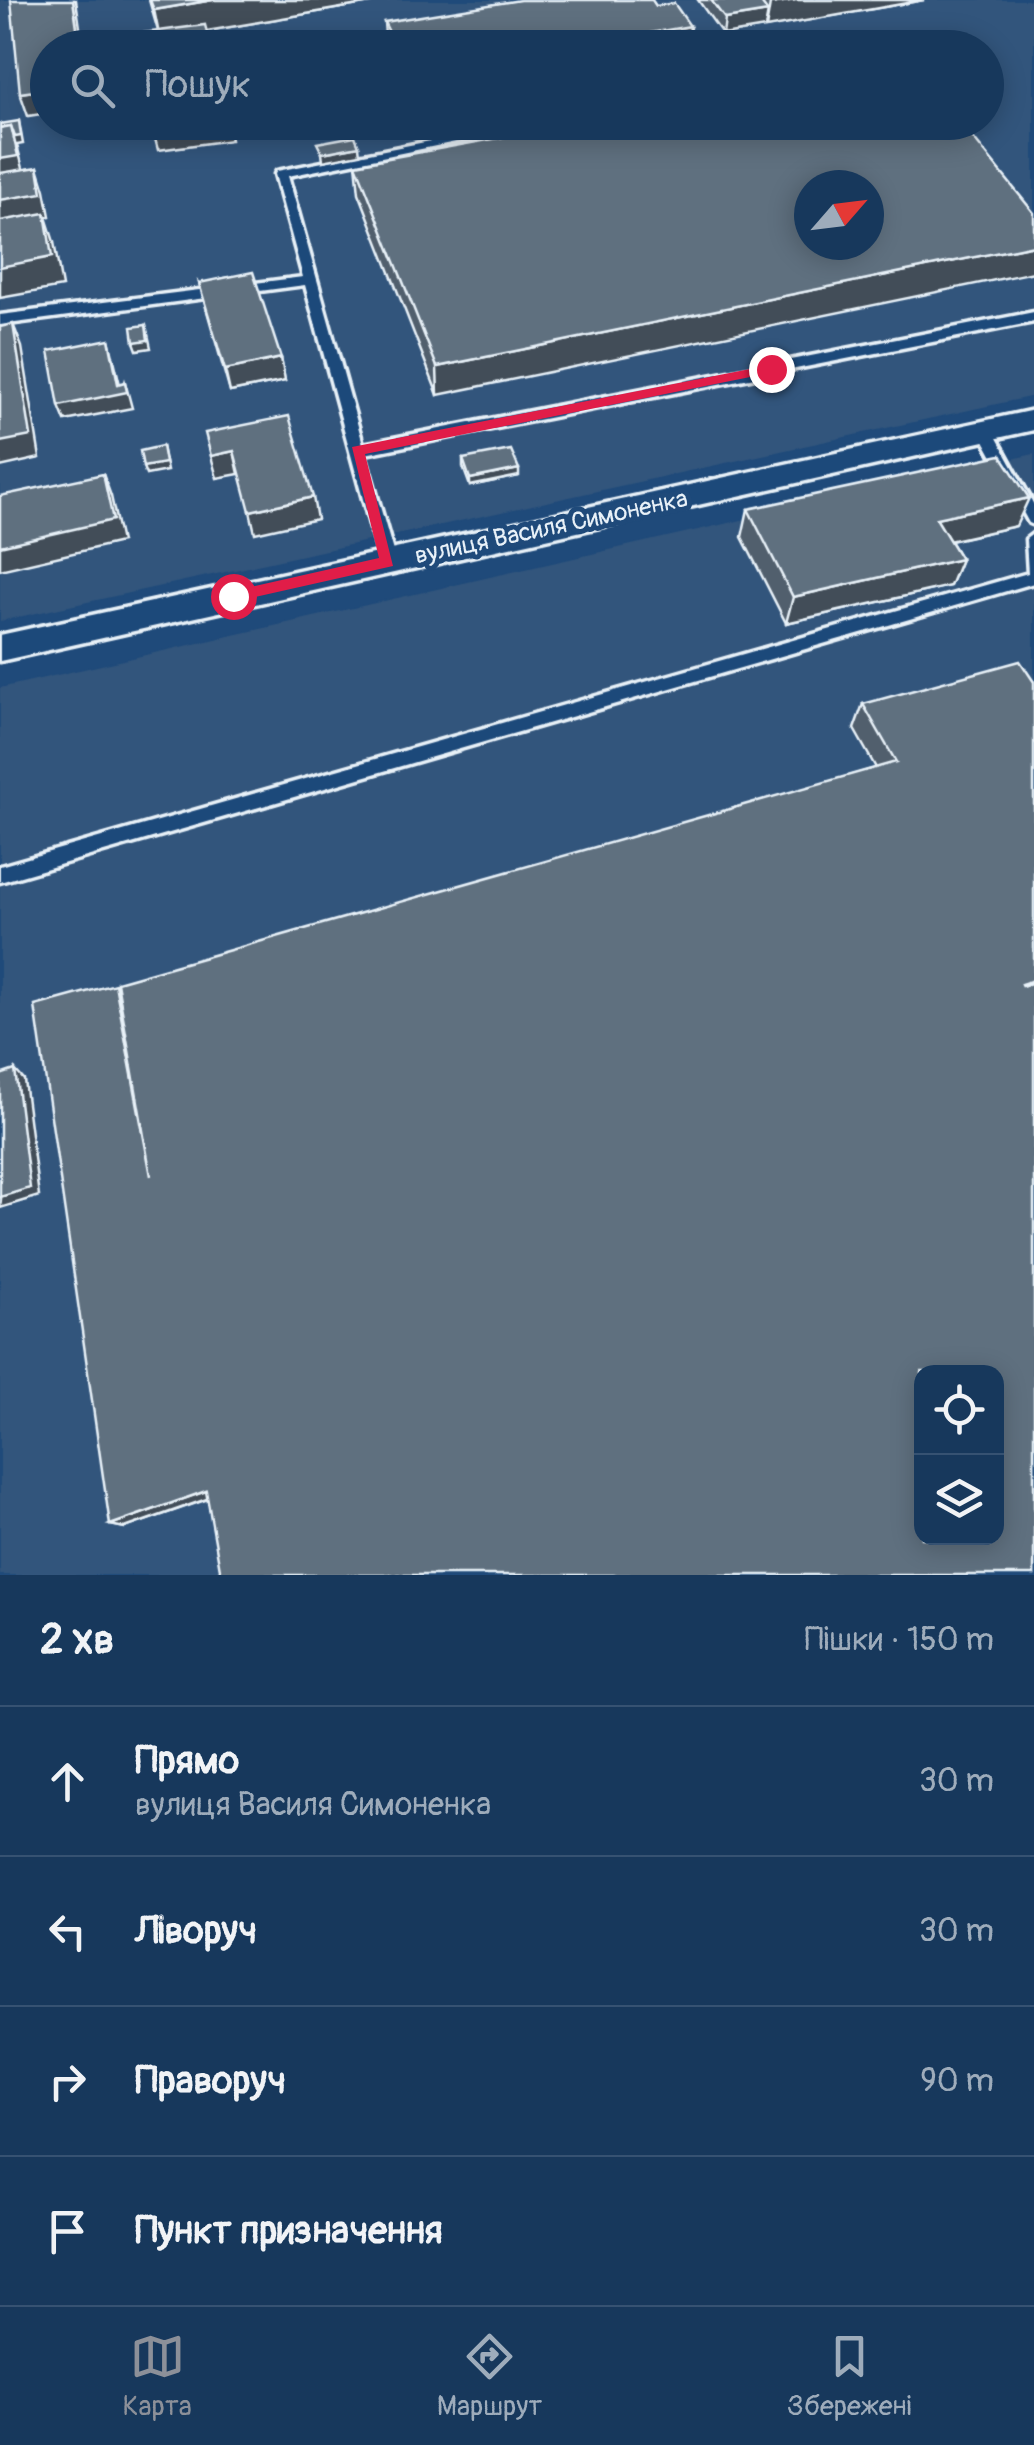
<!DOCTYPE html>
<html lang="uk">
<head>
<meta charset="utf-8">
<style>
  :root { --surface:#17385c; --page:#244365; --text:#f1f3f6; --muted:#9eacbb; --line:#365272; --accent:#8c9099 }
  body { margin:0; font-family:Pangolin,sans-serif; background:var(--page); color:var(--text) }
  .controls { position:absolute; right:30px; bottom:30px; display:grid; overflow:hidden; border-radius:20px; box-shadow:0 5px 25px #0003 }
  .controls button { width:90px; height:90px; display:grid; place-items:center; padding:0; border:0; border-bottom:2px solid var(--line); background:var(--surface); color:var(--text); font:50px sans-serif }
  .compass { position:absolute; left:794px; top:170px; width:90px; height:90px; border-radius:50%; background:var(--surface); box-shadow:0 5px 25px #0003; rotate:62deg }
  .stop { position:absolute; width:30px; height:30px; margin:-22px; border:8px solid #e11d48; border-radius:50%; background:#fff }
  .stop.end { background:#e11d48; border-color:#fff; box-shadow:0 2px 10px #0008 }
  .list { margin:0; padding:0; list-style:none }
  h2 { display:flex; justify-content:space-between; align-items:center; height:130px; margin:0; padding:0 40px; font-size:42px }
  h2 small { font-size:32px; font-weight:400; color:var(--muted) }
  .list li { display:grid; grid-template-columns:65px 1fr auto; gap:30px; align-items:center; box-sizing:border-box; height:150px; padding:0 40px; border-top:2px solid var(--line) }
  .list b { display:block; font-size:38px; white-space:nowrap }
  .list p { margin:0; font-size:32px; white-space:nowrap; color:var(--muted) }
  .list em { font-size:32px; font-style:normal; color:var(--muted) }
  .icon { flex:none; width:55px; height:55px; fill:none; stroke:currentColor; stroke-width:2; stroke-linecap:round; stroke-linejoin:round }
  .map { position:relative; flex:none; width:1034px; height:1575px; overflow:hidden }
  .search { position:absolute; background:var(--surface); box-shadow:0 5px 25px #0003; left:30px; right:30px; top:30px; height:110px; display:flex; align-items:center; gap:25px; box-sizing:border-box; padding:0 35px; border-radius:55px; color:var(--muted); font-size:38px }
  .sheet { height:730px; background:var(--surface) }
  nav { display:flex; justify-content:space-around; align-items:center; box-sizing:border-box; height:140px; border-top:2px solid var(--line); background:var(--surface); font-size:28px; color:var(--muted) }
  nav a { display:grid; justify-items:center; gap:5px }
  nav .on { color:var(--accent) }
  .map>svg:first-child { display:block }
  .built { fill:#32557c; fill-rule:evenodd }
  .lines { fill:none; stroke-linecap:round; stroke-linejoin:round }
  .lane-casing { stroke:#e8f1f8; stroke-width:7 }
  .street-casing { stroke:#e8f1f8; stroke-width:7 }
  .lane { fill:#1f4a7a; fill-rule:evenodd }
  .street { fill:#1f4a7a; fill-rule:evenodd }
  .wall { fill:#515f6d; stroke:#e8f1f8; stroke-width:2.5 }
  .shaded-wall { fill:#424e59; stroke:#e8f1f8; stroke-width:2.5 }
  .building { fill:#5e6f7f; stroke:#e8f1f8; stroke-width:2.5; fill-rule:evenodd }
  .route { fill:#e11d48 }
  .labels { text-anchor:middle; stroke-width:10; stroke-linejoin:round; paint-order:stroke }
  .street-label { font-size:25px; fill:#e8f1f8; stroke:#1f4a7a }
</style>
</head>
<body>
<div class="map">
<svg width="1034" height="1575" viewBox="0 0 1034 1575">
  <rect width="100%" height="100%" fill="#1f4a7a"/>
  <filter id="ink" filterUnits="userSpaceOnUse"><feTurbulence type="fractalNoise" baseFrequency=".01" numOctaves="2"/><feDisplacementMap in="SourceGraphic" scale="20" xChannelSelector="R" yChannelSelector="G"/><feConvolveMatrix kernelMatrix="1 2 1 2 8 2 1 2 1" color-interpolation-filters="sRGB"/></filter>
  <g filter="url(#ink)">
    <!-- built -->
    <g class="built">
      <path d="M0,0H1034V396L0,621ZM48,48H986V122H48ZM809,185H869V245H809Z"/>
      <path d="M1034,454V1575H0V688ZM922,1372H996V1538H922Z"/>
    </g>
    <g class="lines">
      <defs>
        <g id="lane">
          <polygon points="408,31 412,32 412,36 351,48 329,47 335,44"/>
          <polygon points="527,122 554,122 288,176 363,444 1034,312 1034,322 365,454 396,562 388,568 380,562 305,285 0,325 0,315 303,277 275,174 277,171"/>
          <polygon points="986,426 991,427 1034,505 1034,525 1029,523 979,431"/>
          <polygon points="1034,533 1034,583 0,882 0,866 1028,573 1026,539"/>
        </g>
        <polygon id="street" points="1034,410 1034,430 0,661 0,635"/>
      </defs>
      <!-- lane casing -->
      <use href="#lane" class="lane-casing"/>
      <!-- street casing -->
      <use href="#street" class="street-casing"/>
      <!-- lane -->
      <use href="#lane" class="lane"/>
      <!-- street -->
      <use href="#street" class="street"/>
    </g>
    <!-- wall -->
    <g class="wall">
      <polygon points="149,0 388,0 207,31 158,31"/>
      <polygon points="698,0 924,0 723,35"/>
      <polygon points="384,22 688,48 386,48"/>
      <polygon points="535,122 960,122 438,395 359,193 356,164 535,132"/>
      <polygon points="199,283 281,358 285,381 230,392"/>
      <polygon points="463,459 519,476 470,486 463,467"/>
      <polygon points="748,509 1016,526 950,541 961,559 950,586 786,623 742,537"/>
      <polygon points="1034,682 1034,1575 208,1499 125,1528 110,1525 119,990 876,768 854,729 863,704"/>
    </g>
    <!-- shaded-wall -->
    <g class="shaded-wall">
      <polygon points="73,0 76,0 83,48 80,48"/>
      <polygon points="213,0 388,0 160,39 154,10"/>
      <polygon points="795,0 924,0 766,28 770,4"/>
      <polygon points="768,12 765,28 723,35 725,19"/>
      <polygon points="690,26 688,48 565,48"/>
      <polygon points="48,89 48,113 28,116 20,93"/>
      <polygon points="19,121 23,144 17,145 26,180 0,184 0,147"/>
      <polygon points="183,122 228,122 231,140 158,150 152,127"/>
      <polygon points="359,146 360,154 323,161 322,153"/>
      <polygon points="38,167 45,190 50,216 46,217 54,242 62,287 0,298 0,200"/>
      <polygon points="1034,245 1034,272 438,395 437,367"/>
      <polygon points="13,324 22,347 40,458 0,467 0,442"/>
      <polygon points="146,325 151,348 137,350 134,342"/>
      <polygon points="109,339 122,393 125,382 132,408 65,421 59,406 118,384"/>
      <polygon points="281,358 285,381 230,392 225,370"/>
      <polygon points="162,446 167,471 146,475 143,467"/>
      <polygon points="234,451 239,474 217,478 211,456"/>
      <polygon points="519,469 519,476 470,486 470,479"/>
      <polygon points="103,474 111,496 121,542 0,570 0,546"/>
      <polygon points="313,497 317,519 255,533 250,511"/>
      <polygon points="1029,498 1016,526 926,546 936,518"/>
      <polygon points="961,559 950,586 786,623 793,597"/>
      <polygon points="115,984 127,1004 151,1176"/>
      <polygon points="15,1070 24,1080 39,1196 0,1208"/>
      <polygon points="206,1491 218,1495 125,1528 110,1525"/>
    </g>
    <!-- building -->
    <g class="building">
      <polygon points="11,0 73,0 80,48 48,48 48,89 20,93"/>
      <polygon points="150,0 213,0 154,10"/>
      <polygon points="520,0 652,0 656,6 674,3 690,26 565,48 397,48 384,22"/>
      <polygon points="711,0 759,0 768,12 725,19"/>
      <polygon points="766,0 795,0 770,4"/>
      <polygon points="205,25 211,48 138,48 135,34"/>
      <polygon points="19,121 21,136 15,137 11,126 0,128 0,124"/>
      <polygon points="151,122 183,122 152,127"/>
      <path d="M546,122H960L1034,213V245L437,367L356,164L549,129ZM809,185H869V245H809Z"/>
      <polygon points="11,126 18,156 0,159 0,128"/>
      <polygon points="355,136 359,146 322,153 317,143"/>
      <polygon points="38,167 42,193 0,200 0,173"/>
      <polygon points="45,213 52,257 0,267 0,221"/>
      <polygon points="253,272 281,358 225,370 199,283"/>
      <polygon points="13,324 31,436 0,442 0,327"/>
      <polygon points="146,325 148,340 134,342 132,327"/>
      <polygon points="109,339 118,384 125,382 127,392 59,406 49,351"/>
      <polygon points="289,416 313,497 250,511 234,451 211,456 205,433"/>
      <polygon points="162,446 165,463 143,467 140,451"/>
      <polygon points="511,450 519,469 470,479 463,459"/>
      <polygon points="1001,455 1029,498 936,518 961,559 793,597 748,509"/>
      <polygon points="103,474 113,520 0,546 0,496"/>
      <path d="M1020,661L1034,682V980L1021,984L1022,986L1034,982V1575H221L206,1491L110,1525L35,1006L115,984L151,1176L117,982L896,762L863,704ZM922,1372H996V1538H922Z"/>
      <polygon points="15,1070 30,1188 0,1197 0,1075"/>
    </g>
  </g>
  <!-- route -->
  <polygon class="route" points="771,365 775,372 365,454 393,566 233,602 225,596 233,591 379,558 352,447"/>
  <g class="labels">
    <!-- street labels -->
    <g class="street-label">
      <text transform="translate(551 526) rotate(-12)" y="9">вулиця Василя Симоненка</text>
    </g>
  </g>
</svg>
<div class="controls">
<button><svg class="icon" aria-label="locate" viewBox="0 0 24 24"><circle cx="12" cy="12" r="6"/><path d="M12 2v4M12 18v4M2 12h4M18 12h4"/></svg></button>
<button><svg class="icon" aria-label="layers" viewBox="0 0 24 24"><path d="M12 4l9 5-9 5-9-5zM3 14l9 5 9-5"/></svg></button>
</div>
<svg class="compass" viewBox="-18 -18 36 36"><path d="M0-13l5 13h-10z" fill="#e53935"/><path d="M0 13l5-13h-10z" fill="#9eacbb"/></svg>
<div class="stop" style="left:233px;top:596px"></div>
<div class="stop end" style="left:771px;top:369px"></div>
<div class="search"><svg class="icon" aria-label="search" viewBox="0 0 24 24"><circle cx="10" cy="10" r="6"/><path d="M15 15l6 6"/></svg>Пошук</div>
</div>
<section class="sheet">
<h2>2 хв<small>Пішки · 150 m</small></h2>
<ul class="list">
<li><svg class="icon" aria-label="ahead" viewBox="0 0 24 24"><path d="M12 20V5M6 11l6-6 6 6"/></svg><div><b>Прямо</b><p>вулиця Василя Симоненка</p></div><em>30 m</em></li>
<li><svg class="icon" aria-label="left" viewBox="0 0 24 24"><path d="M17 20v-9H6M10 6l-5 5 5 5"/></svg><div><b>Ліворуч</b></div><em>30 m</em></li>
<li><svg class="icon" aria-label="right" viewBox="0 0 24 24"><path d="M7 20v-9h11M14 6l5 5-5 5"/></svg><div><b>Праворуч</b></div><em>90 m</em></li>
<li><svg class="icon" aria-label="arrive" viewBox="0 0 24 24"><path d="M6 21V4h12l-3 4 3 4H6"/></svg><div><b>Пункт призначення</b></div></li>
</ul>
</section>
<nav>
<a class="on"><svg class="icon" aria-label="map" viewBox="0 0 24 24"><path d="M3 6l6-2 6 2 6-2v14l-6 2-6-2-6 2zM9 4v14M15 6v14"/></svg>Карта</a>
<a><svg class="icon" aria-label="directions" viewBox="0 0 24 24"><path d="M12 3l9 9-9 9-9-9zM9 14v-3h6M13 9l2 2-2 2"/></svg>Маршрут</a>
<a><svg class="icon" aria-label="saved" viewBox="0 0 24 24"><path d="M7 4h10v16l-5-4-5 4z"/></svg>Збережені</a>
</nav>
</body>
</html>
